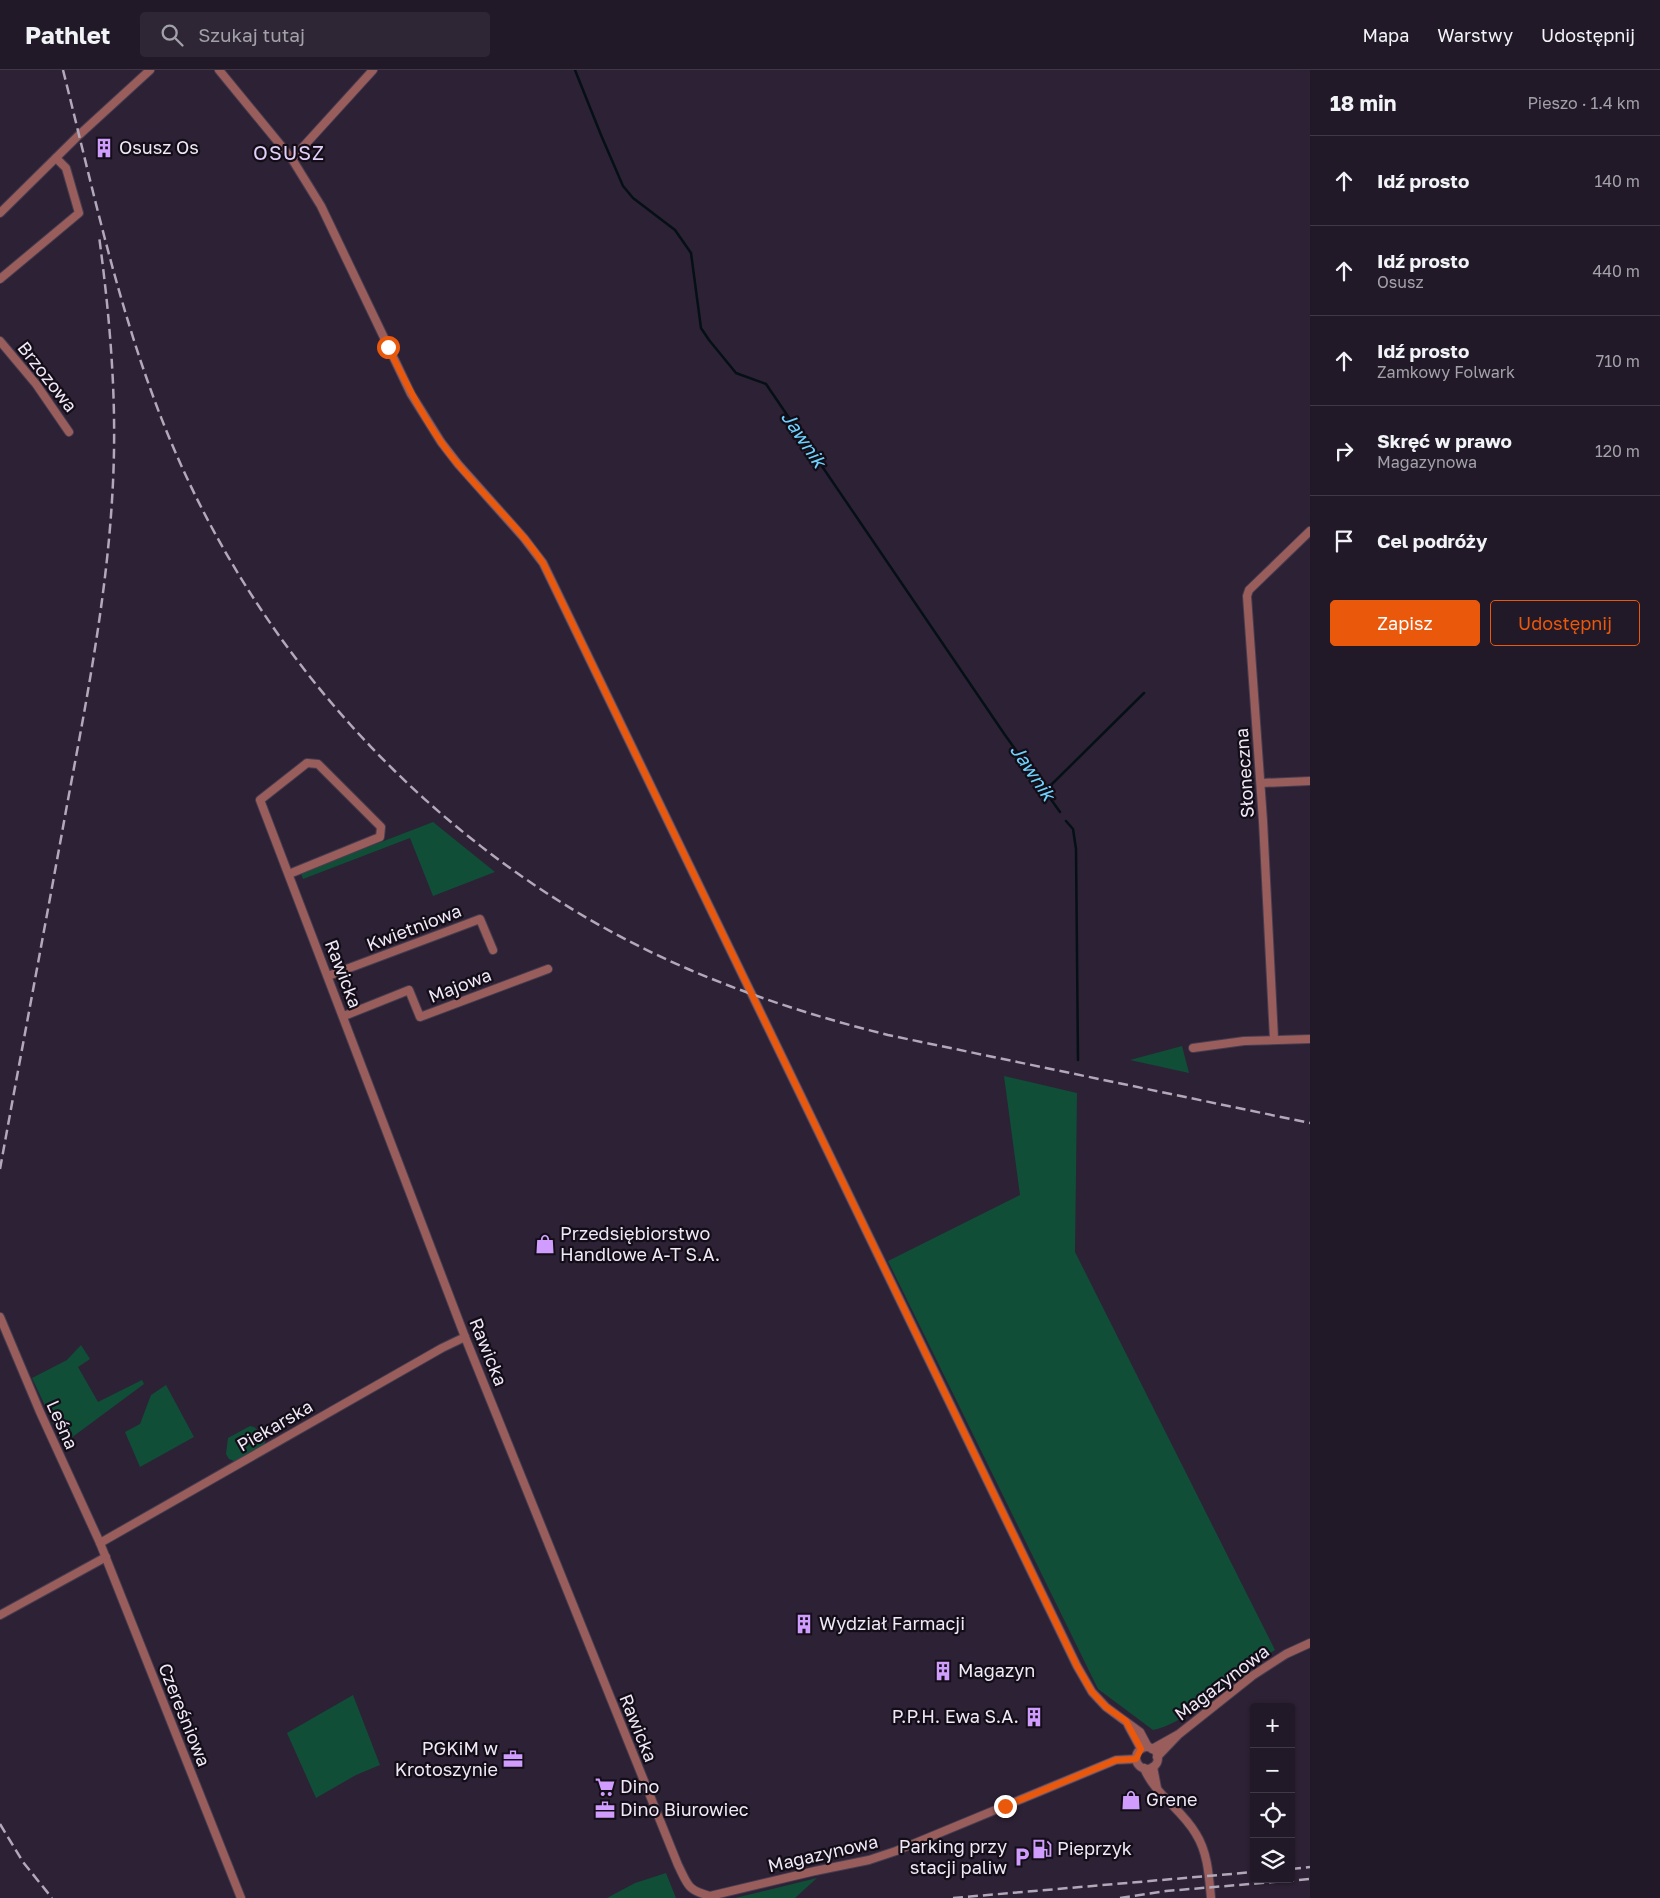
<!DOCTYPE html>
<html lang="pl">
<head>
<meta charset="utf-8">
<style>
  :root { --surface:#221928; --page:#2e2634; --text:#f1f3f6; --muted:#a2a0a8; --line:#3f3845; --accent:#ea580c }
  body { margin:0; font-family:"Golos Text",sans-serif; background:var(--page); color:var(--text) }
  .controls { position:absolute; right:15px; bottom:15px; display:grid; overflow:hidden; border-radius:5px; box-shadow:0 1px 4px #0004 }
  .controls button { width:45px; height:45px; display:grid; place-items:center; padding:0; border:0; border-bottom:1px solid var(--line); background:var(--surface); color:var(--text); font:25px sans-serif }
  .stop { position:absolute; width:15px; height:15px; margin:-11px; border:4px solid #ea580c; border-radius:50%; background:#fff }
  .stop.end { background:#ea580c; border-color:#fff; box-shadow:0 1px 5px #0008 }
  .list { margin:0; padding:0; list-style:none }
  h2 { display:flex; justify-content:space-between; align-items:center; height:65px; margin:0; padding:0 20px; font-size:21px }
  h2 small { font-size:16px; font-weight:400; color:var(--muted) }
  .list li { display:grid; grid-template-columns:32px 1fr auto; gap:15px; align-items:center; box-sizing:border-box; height:90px; padding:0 20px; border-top:1px solid var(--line) }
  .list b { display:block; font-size:19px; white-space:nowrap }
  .list p { margin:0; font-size:16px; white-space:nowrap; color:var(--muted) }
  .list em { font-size:16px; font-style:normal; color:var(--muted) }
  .actions { display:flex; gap:10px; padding:15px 20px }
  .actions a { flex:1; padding:11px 0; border:1px solid var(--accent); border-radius:5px; text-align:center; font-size:18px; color:var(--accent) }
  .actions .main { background:var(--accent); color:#fff }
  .icon { flex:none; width:28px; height:28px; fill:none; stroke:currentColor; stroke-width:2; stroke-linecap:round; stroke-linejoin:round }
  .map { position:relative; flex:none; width:1310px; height:1828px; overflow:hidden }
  header { display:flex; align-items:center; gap:30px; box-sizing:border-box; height:70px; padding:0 25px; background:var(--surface); border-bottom:1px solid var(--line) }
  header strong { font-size:24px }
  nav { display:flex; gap:28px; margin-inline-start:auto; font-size:18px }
  .search { width:350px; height:45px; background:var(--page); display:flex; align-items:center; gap:12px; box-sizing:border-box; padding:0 18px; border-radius:5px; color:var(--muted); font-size:19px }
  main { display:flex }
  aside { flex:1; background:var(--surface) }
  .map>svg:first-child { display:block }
  .green { fill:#104e37 }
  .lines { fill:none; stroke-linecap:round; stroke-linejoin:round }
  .stream { stroke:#051016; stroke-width:2.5 }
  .street-casing { stroke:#483d50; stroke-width:10 }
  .street { stroke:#995e5c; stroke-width:8 }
  .rail { stroke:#b1a8b9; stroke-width:2.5; stroke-dasharray:10 5; stroke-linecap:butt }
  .route { stroke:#ea580c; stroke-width:6 }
  .labels { text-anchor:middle; stroke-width:4.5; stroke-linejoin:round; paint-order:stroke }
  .poi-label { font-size:18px; fill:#f0e8f7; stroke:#120d16; text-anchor:start }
  .street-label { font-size:18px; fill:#f0e8f7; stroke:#120d16 }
  .water-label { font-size:19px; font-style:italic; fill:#6ed2ff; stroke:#120d16 }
  .quarter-label { font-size:20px; letter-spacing:1px; fill:#e3cff8; stroke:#120d16 }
</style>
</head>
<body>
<header>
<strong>Pathlet</strong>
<div class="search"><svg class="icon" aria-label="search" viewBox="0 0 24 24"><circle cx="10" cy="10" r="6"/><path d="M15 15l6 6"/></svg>Szukaj tutaj</div>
<nav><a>Mapa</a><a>Warstwy</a><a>Udostępnij</a></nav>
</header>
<main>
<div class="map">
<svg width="1310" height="1828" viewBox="0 0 1310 1828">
  <rect width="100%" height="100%" fill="#2d2135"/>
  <!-- green -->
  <g class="green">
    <polygon points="433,752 495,802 433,826 410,768 303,809 301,803"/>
    <polygon points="1182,976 1189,1003 1130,990"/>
    <path d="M1004,1006L1077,1023L1075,1182L1275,1580C1261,1589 1247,1598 1233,1608C1211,1625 1181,1655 1153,1660L1098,1619L888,1191L1020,1125Z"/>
    <polygon points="81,1275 90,1289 78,1297 98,1332 142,1310 144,1314 63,1374 32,1308 67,1290"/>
    <polygon points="166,1315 194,1367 140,1397 125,1362 140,1354 151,1325"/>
    <polygon points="250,1356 254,1357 264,1365 265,1375 236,1392 229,1389 226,1384 228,1368"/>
    <polygon points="353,1625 380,1695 356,1705 316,1728 287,1663"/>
    <polygon points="666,1803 676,1828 607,1828 635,1813"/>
    <polygon points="817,1808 795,1828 735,1828"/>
  </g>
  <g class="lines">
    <!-- stream -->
    <g class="stream">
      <polyline points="575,0 601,65 623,116 633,128 675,160 691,183 701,258 709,270 736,303 766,314 1005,665 1060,742"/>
      <polyline points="1043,718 1049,717 1144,623"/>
      <polyline points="1066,751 1073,759 1076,779 1078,990"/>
    </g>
    <defs>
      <g id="street">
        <polyline points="219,0 292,89 321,136 411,324 441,372 458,394 524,468 543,493 1077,1596 1092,1622 1106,1637 1140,1662 1148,1677"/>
        <polyline points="292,89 373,0"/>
        <polyline points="0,143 79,65 150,0"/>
        <polyline points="0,209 79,143 66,98 56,88"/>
        <polyline points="0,271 36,314 69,362"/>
        <polyline points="1261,713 1310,711"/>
        <path d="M289,804L380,767L381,757L318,694L307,693L260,730L465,1267L678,1795C688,1815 687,1820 710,1826L815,1801L869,1790L896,1781L1116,1690L1136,1689"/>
        <polyline points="328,906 480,849 493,880"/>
        <polyline points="344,946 409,920 420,947 548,899"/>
        <polyline points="1274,969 1263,751 1247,526 1249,520 1310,461"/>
        <polyline points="1193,978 1244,971 1310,969"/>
        <polyline points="0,1247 40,1342 100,1473 241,1828"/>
        <polyline points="100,1473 442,1278 465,1267"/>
        <polyline points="0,1545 106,1487"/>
        <polyline points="1128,1655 1141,1679"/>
        <circle cx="1147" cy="1688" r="11"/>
        <polyline points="1152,1679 1177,1665"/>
        <polyline points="1157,1687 1179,1664 1252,1606 1286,1584 1310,1573"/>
        <polyline points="1153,1697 1157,1718"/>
        <path d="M1144,1698C1155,1725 1182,1739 1196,1764C1208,1783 1209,1807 1211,1828"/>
      </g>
    </defs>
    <!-- street casing -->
    <use href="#street" class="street-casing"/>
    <!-- street -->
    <use href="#street" class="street"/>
    <!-- rail -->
    <g class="rail">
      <path d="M63,0C95,127 122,258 174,379C272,608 458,800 688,899C753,927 820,948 888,965L1310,1053"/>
      <path d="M0,1099C22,978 45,857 67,735C87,628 108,521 113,412C117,329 110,248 99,166"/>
      <polyline points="0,1754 23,1792 52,1828"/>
      <polyline points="1291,1799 1310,1797"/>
      <polyline points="953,1828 1254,1802"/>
      <polyline points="1120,1828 1166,1821 1310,1809"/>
    </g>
  </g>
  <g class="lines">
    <!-- route -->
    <path class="route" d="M388,277C406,313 424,350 449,383C478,421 516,453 543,493L1077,1596L1092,1622L1106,1637L1126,1651L1141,1679L1136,1689L1116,1690L1005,1736"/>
  </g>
  <!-- icons -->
  <defs>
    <symbol id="building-bare" viewBox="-9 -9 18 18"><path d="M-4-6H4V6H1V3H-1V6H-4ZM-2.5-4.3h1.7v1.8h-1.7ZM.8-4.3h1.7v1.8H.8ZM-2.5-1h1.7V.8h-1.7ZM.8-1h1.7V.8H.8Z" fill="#d09dfe" stroke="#120d16" stroke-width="2.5" paint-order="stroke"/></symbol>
    <symbol id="shop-bare" viewBox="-9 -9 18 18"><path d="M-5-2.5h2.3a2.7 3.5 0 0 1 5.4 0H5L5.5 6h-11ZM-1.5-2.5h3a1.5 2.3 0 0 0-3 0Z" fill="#d09dfe" stroke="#120d16" stroke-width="2.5" paint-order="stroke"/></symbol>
    <symbol id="office-bare" viewBox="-9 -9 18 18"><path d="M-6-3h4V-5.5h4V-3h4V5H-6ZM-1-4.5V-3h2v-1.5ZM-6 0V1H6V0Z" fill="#d09dfe" stroke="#120d16" stroke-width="2.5" paint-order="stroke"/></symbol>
    <symbol id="supermarket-bare" viewBox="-9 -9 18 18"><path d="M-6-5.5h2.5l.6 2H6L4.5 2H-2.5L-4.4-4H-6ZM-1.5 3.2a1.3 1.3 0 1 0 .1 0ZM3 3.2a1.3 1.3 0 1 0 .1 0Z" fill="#d09dfe" stroke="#120d16" stroke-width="2.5" paint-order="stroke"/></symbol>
    <symbol id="fuel-bare" viewBox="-9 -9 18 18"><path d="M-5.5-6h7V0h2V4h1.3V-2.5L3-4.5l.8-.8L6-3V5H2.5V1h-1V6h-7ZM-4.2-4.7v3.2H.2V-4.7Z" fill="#d09dfe" stroke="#120d16" stroke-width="2.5" paint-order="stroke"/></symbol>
    <symbol id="parking-bare" viewBox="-9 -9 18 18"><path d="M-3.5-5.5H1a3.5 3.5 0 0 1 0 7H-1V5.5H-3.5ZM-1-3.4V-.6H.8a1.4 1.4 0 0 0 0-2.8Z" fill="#d09dfe" stroke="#120d16" stroke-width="2.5" paint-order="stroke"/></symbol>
  </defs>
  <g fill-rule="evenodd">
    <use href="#building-bare" x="90" y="64" width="28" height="28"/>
    <use href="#shop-bare" x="531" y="1160" width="28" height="28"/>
    <use href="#building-bare" x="790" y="1540" width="28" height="28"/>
    <use href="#building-bare" x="929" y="1587" width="28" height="28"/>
    <use href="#building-bare" x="1020" y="1633" width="28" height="28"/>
    <use href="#office-bare" x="499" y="1675" width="28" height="28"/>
    <use href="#supermarket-bare" x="591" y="1703" width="28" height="28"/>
    <use href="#shop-bare" x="1117" y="1716" width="28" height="28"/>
    <use href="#office-bare" x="591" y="1726" width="28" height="28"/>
    <use href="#fuel-bare" x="1028" y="1765" width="28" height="28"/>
    <use href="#parking-bare" x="1008" y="1773" width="28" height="28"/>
  </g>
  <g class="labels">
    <!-- poi labels -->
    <g class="poi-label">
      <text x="119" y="84">Osusz Os</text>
      <text x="560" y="1170">Przedsiębiorstwo<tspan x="560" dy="21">Handlowe A-T S.A.</tspan></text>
      <text x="819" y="1560">Wydział Farmacji</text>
      <text x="958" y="1607">Magazyn</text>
      <text x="1019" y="1653" text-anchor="end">P.P.H. Ewa S.A.</text>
      <text x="498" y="1685" text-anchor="end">PGKiM w<tspan x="498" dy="21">Krotoszynie</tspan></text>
      <text x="620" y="1723">Dino</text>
      <text x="1146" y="1736">Grene</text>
      <text x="620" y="1746">Dino Biurowiec</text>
      <text x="1007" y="1783" text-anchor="end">Parking przy<tspan x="1007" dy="21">stacji paliw</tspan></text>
      <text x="1057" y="1785">Pieprzyk</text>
    </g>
    <!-- street labels -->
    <g class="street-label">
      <text transform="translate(47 307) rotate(52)" y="6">Brzozowa</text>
      <text transform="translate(1245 703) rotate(-94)" y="6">Słoneczna</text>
      <text transform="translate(414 858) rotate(-21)" y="6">Kwietniowa</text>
      <text transform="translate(343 904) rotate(69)" y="6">Rawicka</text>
      <text transform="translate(460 916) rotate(-21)" y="6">Majowa</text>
      <text transform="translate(488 1282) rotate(68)" y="6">Rawicka</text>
      <text transform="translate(62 1355) rotate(66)" y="6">Leśna</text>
      <text transform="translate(275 1356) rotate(-30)" y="6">Piekarska</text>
      <text transform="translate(1222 1613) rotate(-37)" y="6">Magazynowa</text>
      <text transform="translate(184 1645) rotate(68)" y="6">Czereśniowa</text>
      <text transform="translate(638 1658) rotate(68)" y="6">Rawicka</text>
      <text transform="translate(823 1784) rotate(-13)" y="6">Magazynowa</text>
    </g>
    <!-- water labels -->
    <g class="water-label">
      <text transform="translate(804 369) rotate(56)" y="7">Jawnik</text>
      <text transform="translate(1033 702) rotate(56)" y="7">Jawnik</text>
    </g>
    <!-- quarter labels -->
    <g class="quarter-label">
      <text x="289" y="90">OSUSZ</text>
    </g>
  </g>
</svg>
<div class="controls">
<button>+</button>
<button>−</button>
<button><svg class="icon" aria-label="locate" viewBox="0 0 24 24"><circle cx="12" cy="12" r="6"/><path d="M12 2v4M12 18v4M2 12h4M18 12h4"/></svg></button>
<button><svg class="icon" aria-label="layers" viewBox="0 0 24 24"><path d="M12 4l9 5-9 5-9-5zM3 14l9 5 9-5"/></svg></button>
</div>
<div class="stop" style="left:388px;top:277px"></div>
<div class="stop end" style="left:1005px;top:1736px"></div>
</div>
<aside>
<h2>18 min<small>Pieszo · 1.4 km</small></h2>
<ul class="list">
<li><svg class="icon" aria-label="ahead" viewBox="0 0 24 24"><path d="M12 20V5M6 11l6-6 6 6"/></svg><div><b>Idź prosto</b></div><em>140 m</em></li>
<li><svg class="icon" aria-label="ahead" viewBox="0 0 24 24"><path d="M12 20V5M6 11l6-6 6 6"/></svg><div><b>Idź prosto</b><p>Osusz</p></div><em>440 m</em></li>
<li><svg class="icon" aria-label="ahead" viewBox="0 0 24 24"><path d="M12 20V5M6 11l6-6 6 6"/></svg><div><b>Idź prosto</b><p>Zamkowy Folwark</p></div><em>710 m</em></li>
<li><svg class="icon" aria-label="right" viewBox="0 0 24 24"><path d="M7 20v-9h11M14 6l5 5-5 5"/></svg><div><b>Skręć w prawo</b><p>Magazynowa</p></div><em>120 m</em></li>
<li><svg class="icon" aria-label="arrive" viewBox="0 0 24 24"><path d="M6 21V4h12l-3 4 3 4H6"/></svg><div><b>Cel podróży</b></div></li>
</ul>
<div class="actions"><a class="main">Zapisz</a><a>Udostępnij</a></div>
</aside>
</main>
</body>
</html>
